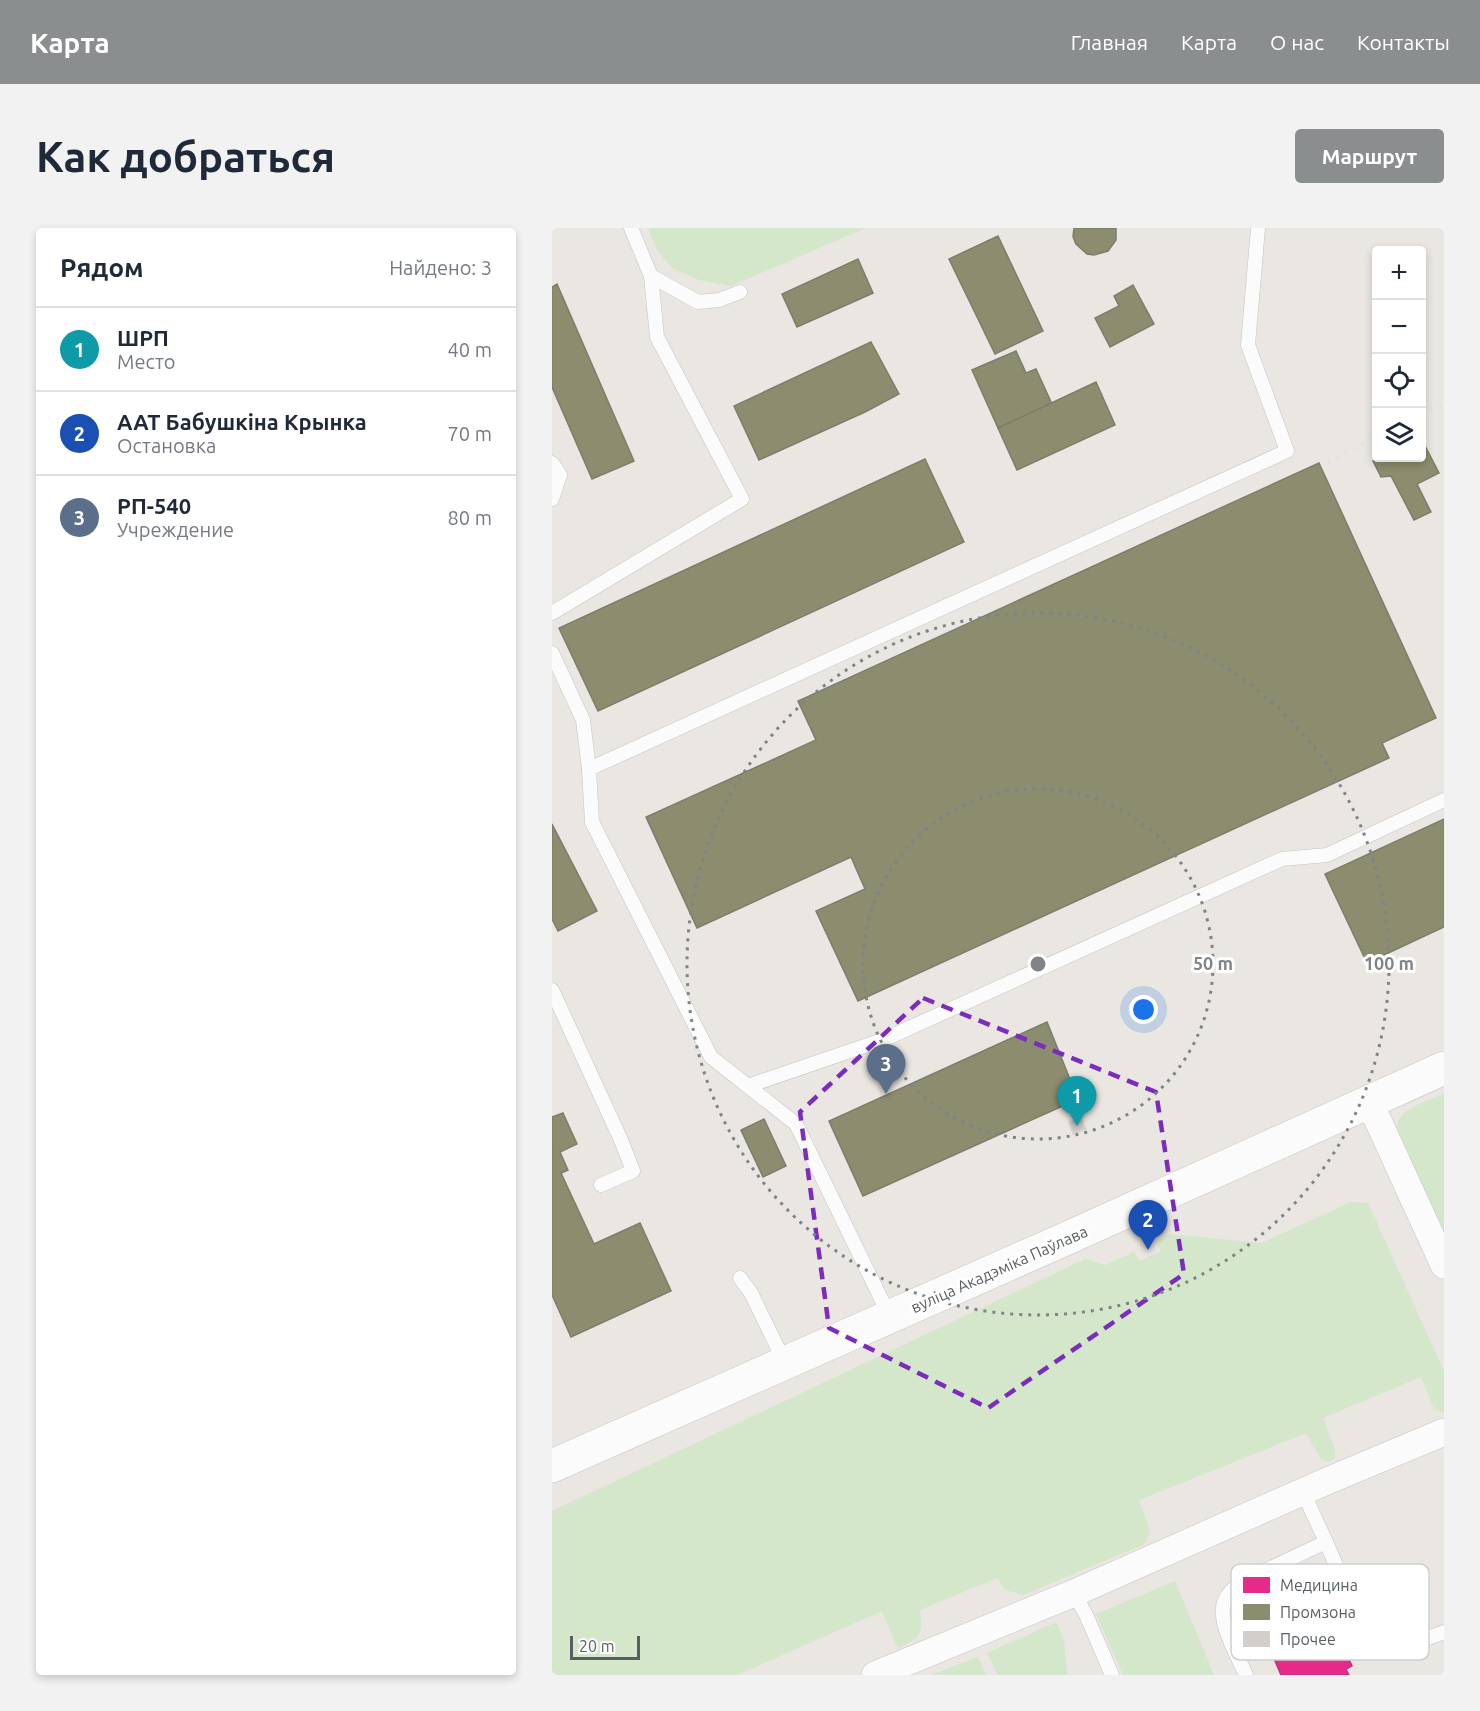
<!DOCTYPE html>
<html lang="ru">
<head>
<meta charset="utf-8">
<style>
  :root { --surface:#fff; --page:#f2f2f3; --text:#1f2937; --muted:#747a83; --line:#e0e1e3; --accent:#8b8e8f }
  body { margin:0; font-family:Ubuntu,sans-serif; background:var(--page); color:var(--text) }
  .controls { position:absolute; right:18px; top:18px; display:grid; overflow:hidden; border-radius:6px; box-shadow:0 3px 9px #0003 }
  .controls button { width:54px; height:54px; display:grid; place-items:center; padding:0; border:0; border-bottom:2px solid var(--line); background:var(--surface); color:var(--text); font:30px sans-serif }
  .scale { position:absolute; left:18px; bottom:15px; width:70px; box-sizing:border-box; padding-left:6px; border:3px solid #585e62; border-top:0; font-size:16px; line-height:21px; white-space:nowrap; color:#585e62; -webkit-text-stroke:4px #fff; paint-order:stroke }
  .you { position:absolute; left:592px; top:782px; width:21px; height:21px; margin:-15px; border:4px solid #fff; border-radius:50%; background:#1a73e8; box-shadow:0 0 0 9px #1a73e833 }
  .badge { display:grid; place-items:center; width:39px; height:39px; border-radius:50%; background:var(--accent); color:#fff; font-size:20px; font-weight:700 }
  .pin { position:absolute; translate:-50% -50px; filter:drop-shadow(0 2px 3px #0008) }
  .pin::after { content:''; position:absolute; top:32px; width:21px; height:18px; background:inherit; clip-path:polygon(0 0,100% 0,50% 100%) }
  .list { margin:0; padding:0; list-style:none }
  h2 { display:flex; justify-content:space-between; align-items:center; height:78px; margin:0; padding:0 24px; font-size:26px }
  h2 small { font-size:20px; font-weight:400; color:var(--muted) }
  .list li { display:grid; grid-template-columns:39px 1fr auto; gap:18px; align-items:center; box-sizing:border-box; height:84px; padding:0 24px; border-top:2px solid var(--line) }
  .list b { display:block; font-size:22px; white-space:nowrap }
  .list p { margin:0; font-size:20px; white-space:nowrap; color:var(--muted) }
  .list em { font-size:20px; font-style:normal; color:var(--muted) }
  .icon { flex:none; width:33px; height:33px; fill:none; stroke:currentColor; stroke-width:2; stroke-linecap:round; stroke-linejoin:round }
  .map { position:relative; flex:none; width:892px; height:1447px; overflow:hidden; border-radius:6px }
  header { display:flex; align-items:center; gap:36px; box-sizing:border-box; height:84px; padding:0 30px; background:var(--accent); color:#fff }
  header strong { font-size:28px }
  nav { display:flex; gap:33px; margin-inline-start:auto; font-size:21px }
  .intro { display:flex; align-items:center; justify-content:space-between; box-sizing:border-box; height:144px; padding:0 36px }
  h1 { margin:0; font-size:42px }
  .button { padding:15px 27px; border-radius:6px; background:var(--accent); color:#fff; font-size:21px; font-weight:700 }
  main { display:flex; gap:36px; padding:0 36px }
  aside { flex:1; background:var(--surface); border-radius:6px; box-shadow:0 3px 9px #0003 }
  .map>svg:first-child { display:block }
  .green { fill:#d4e7cb }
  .health { fill:#e7298a; stroke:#bc397e; stroke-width:1.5 }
  .industry { fill:#8c8c6e; stroke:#7c7e6a; stroke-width:1.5 }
  .building { fill:#d1cecc; stroke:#d9d5d2; stroke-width:1.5 }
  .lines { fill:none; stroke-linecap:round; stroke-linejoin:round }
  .service-casing { stroke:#c5c4c3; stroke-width:15 }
  .minor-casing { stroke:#c5c4c3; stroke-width:28 }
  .secondary-casing { stroke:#c6c5c5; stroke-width:34 }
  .service { stroke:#fcfbfb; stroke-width:14 }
  .minor { stroke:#fcfbfb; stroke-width:27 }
  .secondary { stroke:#fcfbfb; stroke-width:33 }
  .rail { stroke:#e2e1e1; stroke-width:4.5; stroke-dasharray:1.5 8; stroke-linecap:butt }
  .marked { fill:none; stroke:#7b2cbf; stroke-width:4.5; stroke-dasharray:12 8; stroke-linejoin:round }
  .ring { fill:none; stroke:#818486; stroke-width:3; stroke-dasharray:3 6 }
  .labels { text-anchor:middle; stroke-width:6; stroke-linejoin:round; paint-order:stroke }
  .street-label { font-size:16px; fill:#585e62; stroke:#fff }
  .key { fill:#fff; stroke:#cdcfd0; stroke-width:1.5 }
  .key-label { font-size:16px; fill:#585e62 }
  .centre { fill:#818486; stroke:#fff; stroke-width:3 }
  .ring-label { font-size:18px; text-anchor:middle; font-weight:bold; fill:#818486; stroke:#fff; stroke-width:6; stroke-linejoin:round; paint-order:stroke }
</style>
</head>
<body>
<header>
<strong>Карта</strong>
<nav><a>Главная</a><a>Карта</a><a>О нас</a><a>Контакты</a></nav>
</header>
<div class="intro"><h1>Как добраться</h1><a class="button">Маршрут</a></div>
<main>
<aside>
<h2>Рядом<small>Найдено: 3</small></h2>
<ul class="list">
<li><span class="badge" style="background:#0f9aa8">1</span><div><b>ШРП</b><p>Место</p></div><em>40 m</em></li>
<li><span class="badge" style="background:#1a4fb4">2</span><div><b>ААТ Бабушкіна Крынка</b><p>Остановка</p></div><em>70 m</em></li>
<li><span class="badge" style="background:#5c6f8a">3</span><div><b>РП-540</b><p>Учреждение</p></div><em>80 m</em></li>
</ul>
</aside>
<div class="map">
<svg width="892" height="1447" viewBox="0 0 892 1447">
  <rect width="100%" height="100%" fill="#eae6e2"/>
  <!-- green -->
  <g class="green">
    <polygon points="96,0 314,0 179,58 147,52 120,40 105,22"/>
    <path d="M892,866V1007L845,900C845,880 877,873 892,866Z"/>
    <path d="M799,974L816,975L892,1143V1185L882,1181L869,1149L771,1190L783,1222V1230C778,1234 775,1235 769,1231L754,1205L587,1272L598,1303L593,1316L471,1367L453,1362L445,1350L368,1382C371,1408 368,1408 346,1421L330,1383L185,1447H0V1283L533,1031L554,1037L582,1024L588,1033L609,1023L604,1014L618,1006L709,1015Z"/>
    <polygon points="623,1353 662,1447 571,1447 544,1386"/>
    <polygon points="504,1394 512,1412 515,1447 446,1447 435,1425"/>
    <polygon points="426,1429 434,1447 379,1447"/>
  </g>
  <!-- health -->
  <polygon class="health" points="770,1377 781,1403 784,1401 800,1438 794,1441 797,1447 729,1447 710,1402"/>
  <!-- industry -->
  <g class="industry">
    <polygon points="522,0 564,0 564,12 556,23 542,27 535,26 524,16 521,9"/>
    <polygon points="446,8 491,103 443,126 397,31"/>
    <polygon points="306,31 321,65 245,99 230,66"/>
    <polygon points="5,56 82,233 40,251 0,159 0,59"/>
    <polygon points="581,57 602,96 558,119 543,90 567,78 562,68"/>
    <polygon points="319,114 347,166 313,184 207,232 182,178"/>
    <polygon points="464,123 474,145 484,141 500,176 446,200 420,142"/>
    <polygon points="544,154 563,197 465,242 446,200"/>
    <polygon points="870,212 887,245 865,256 879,284 862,292 839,248 829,249 821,233 828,230 870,230"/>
    <polygon points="373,231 412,314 46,483 7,400"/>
    <polygon points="767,235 884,490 830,515 837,530 306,773 264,683 313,661 299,629 145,700 94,589 264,512 246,473"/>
    <polygon points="892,591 892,699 815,735 773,646"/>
    <polygon points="0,596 45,683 6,703 0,691"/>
    <polygon points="495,794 526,871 311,968 277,893"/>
    <polygon points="11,885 25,916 8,924 16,942 9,945 42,1016 88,995 119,1063 19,1109 0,1067 0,889"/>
    <polygon points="212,891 234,938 211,949 189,902"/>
  </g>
  <!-- building -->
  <polygon class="building" points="529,890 534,901 521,906 517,894"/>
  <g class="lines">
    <defs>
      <g id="service">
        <polyline points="79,0 99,48"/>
        <polyline points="0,235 8,247 0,271"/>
        <polyline points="0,385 190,271 105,109 99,48 146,74 167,72 188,64"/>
        <polyline points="0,425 31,492 37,541 40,594 159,829 244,896 338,1089"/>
        <polyline points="37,541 735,223 696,117 706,0"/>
        <polyline points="0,762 69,912 81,943 49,957"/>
        <polyline points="196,858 333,811 730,631 775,627 892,572"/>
        <polyline points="188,1050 199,1065 233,1135"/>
        <path d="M774,1314L812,1402C817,1407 822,1408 829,1410C860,1420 863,1415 892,1404"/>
        <polyline points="522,1365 535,1389 560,1447"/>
        <path d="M694,1447C686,1429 668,1398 671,1379C672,1369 680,1362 687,1355L774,1314L751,1264"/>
      </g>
      <g id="minor">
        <polyline points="817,873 892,1037"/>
        <polyline points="323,1447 522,1365 775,1253 892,1204"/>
      </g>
      <polyline id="secondary" points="0,1238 511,1012 892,840"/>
    </defs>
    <!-- service casing -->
    <use href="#service" class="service-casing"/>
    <!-- minor casing -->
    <use href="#minor" class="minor-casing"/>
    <!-- secondary casing -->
    <use href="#secondary" class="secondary-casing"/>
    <!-- service -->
    <use href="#service" class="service"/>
    <!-- minor -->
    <use href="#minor" class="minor"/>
    <!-- secondary -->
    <use href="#secondary" class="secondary"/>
    <!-- rail -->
    <g class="rail">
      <polyline points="870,186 892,176"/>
      <polyline points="776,234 824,209"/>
    </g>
  </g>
  <!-- marked area -->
  <path class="marked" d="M371,770L604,864L632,1046L436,1180L277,1100L248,884Z"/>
  <!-- distance rings -->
  <g class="ring">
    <circle cx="486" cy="736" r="175"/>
    <circle cx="486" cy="736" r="351"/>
  </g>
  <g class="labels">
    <!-- street labels -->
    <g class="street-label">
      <text transform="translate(447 1041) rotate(-24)" y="6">вуліца Акадэміка Паўлава</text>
    </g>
  </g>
  <!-- legend -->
  <rect x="679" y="1336" width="198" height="96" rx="9" class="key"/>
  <rect x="691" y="1349" width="27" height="16" fill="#e7298a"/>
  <rect x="691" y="1376" width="27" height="16" fill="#8c8c6e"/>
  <rect x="691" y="1403" width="27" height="16" fill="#d1cecc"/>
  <g class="key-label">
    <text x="728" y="1363">Медицина</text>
    <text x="728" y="1390">Промзона</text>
    <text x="728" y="1417">Прочее</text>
  </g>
  <circle cx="486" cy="736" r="9" class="centre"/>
  <g class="ring-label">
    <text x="661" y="742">50 m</text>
    <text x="837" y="742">100 m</text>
  </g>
</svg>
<div class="controls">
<button>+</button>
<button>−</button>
<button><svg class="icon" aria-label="locate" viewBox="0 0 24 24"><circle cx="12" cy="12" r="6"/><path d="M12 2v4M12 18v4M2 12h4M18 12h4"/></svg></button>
<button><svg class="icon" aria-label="layers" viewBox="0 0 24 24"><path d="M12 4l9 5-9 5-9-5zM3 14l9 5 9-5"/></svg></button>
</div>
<div class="scale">20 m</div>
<div class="you"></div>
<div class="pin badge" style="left:525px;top:898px;background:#0f9aa8">1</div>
<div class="pin badge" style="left:596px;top:1022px;background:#1a4fb4">2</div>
<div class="pin badge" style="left:334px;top:866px;background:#5c6f8a">3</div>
</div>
</main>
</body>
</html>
